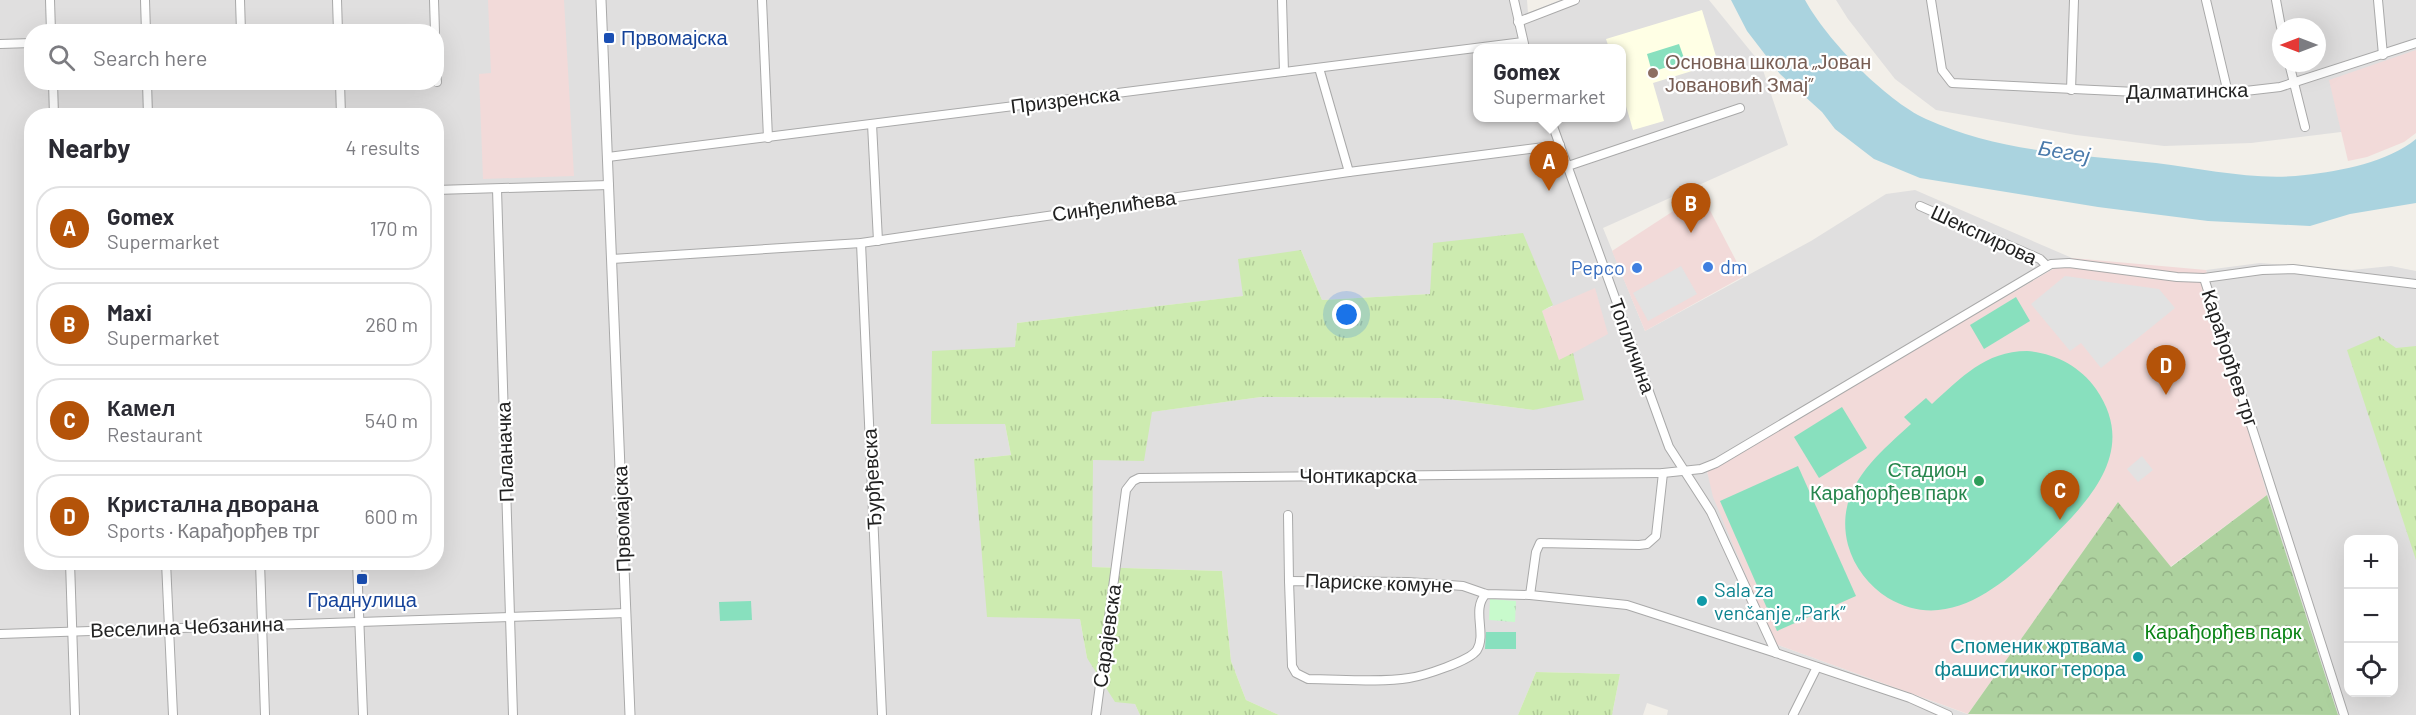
<!DOCTYPE html>
<html lang="en">
<head>
<meta charset="utf-8">
<style>
  :root { --surface:#fff; --page:#f2f2f3; --text:#2b2b33; --muted:#7c7c81; --line:#e1e1e2; --accent:#b45309 }
  body { margin:0; font-family:Barlow,sans-serif; background:var(--page); color:var(--text) }
  .controls { position:absolute; right:18px; bottom:18px; display:grid; overflow:hidden; border-radius:12px; box-shadow:0 6px 24px #0002 }
  .controls button { width:54px; height:54px; display:grid; place-items:center; padding:0; border:0; border-bottom:2px solid var(--line); background:var(--surface); color:var(--text); font:30px sans-serif }
  .compass { position:absolute; left:2272px; top:18px; width:54px; height:54px; border-radius:50%; background:var(--surface); box-shadow:0 6px 24px #0002; rotate:270deg }
  .you { position:absolute; left:1347px; top:315px; width:21px; height:21px; margin:-15px; border:4px solid #fff; border-radius:50%; background:#1a73e8; box-shadow:0 0 0 9px #1a73e833 }
  .badge { display:grid; place-items:center; width:39px; height:39px; border-radius:50%; background:var(--accent); color:#fff; font-size:20px; font-weight:700 }
  .pin { position:absolute; translate:-50% -50px; filter:drop-shadow(0 2px 3px #0008) }
  .pin::after { content:''; position:absolute; top:32px; width:21px; height:18px; background:inherit; clip-path:polygon(0 0,100% 0,50% 100%) }
  .popup { position:absolute; left:1473px; top:44px; width:153px; height:78px; box-sizing:border-box; display:grid; place-content:center; border-radius:12px; background:var(--surface); filter:drop-shadow(0 2px 4px #0005); font-size:20px; white-space:nowrap; color:var(--muted) }
  .popup b { font-size:22px; color:var(--text) }
  .popup::after { content:''; position:absolute; left:50%; top:100%; margin-left:-12px; border:12px solid transparent; border-top-color:var(--surface) }
  .list { margin:0; padding:0; list-style:none }
  h2 { display:flex; justify-content:space-between; align-items:center; height:78px; margin:0; padding:0 24px; font-size:26px }
  h2 small { font-size:20px; font-weight:400; color:var(--muted) }
  .list li { display:grid; grid-template-columns:39px 1fr auto; gap:18px; align-items:center; box-sizing:border-box; height:84px; margin:0 12px 12px; padding:0 12px; border:2px solid var(--line); border-radius:24px }
  .list b { display:block; font-size:22px; white-space:nowrap }
  .list p { margin:0; font-size:20px; white-space:nowrap; color:var(--muted) }
  .list em { font-size:20px; font-style:normal; color:var(--muted) }
  .icon { flex:none; width:33px; height:33px; fill:none; stroke:currentColor; stroke-width:2; stroke-linecap:round; stroke-linejoin:round }
  .map { position:relative; flex:none; width:2416px; height:715px; overflow:hidden }
  .search { position:absolute; background:var(--surface); box-shadow:0 6px 24px #0002; left:24px; top:24px; width:420px; height:66px; display:flex; align-items:center; gap:15px; box-sizing:border-box; padding:0 21px; border-radius:24px; color:var(--muted); font-size:22px }
  .panel { position:absolute; background:var(--surface); box-shadow:0 6px 24px #0002; left:24px; top:108px; width:420px; height:462px; border-radius:24px }
  .map>svg:first-child { display:block }
  .residential { fill:#e0dfdf; fill-rule:evenodd }
  .commercial { fill:#f2dad9 }
  .education { fill:#ffffe5 }
  .grass { fill:url(#grass-tufts) }
  .forest { fill:url(#forest-crowns) }
  .park { fill:url(#park-tufts) }
  .pitch { fill:#88e0be }
  .parking { fill:#e2e2e2 }
  .water { fill:#aad3df }
  .lines { fill:none; stroke-linecap:round; stroke-linejoin:round }
  .minor-casing { stroke:#a9a9a9; stroke-width:10 }
  .tertiary-casing { stroke:#a9a9a9; stroke-width:11 }
  .minor { stroke:#fff; stroke-width:8 }
  .tertiary { stroke:#fff; stroke-width:9 }
  .transit-dot { fill:#1a4fb4; stroke:#fff; stroke-width:2 }
  .education-dot { fill:#8d6e63; stroke:#fff; stroke-width:2 }
  .shop-dot { fill:#3f7fe0; stroke:#fff; stroke-width:2 }
  .leisure-dot { fill:#2e9e5b; stroke:#fff; stroke-width:2 }
  .culture-dot { fill:#0f9aa8; stroke:#fff; stroke-width:2 }
  .labels { text-anchor:middle; stroke-width:4.5; stroke-linejoin:round; paint-order:stroke }
  .transit-label { font-size:20px; fill:#164399; stroke:#fff; text-anchor:start }
  .education-label { font-size:20px; fill:#785e54; stroke:#fff; text-anchor:start }
  .street-label { font-size:20px; fill:#222; stroke:#fff }
  .shop-label { font-size:20px; fill:#366cbe; stroke:#fff; text-anchor:start }
  .leisure-label { font-size:20px; fill:#27864d; stroke:#fff; text-anchor:end }
  .culture-label { font-size:20px; fill:#0d838f; stroke:#fff; text-anchor:start }
  .park-label { font-size:20px; fill:#0c8416; stroke:#fff }
  .water-label { font-size:21px; font-style:italic; fill:#4a7aab; stroke:#fff }
</style>
</head>
<body>
<div class="map">
<svg width="2416" height="715" viewBox="0 0 2416 715">
  <defs>
    <pattern id="grass-tufts" width="24" height="20" patternUnits="userSpaceOnUse" patternTransform="scale(1.5)"><rect width="24" height="20" fill="#cdebb0"/><path d="M3 7l-1-3M5 7V3M7 7l1-3M15 17l-1-3M17 17v-4M19 17l1-3" fill="none" stroke="#b0c997"/></pattern>
    <pattern id="forest-crowns" width="20" height="18" patternUnits="userSpaceOnUse" patternTransform="scale(1.5)"><rect width="20" height="18" fill="#add19e"/><path d="M2 6a3 3 0 1 1 6 0M12 15a3 3 0 1 1 6 0" fill="none" stroke="#95b388"/></pattern>
    <pattern id="park-tufts" width="24" height="20" patternUnits="userSpaceOnUse" patternTransform="scale(1.5)"><rect width="24" height="20" fill="#c8facc"/><path d="M3 7l-1-3M5 7V3M7 7l1-3M15 17l-1-3M17 17v-4M19 17l1-3" fill="none" stroke="#acd6af"/></pattern>
  </defs>
  <rect width="100%" height="100%" fill="#f2efe9"/>
  <!-- residential -->
  <g class="residential">
    <path d="M0,0H1527L1528,13L1560,0H1709L1761,64L1788,145L1603,228L1645,331L1811,241L1886,194L1915,190L2072,258L1707,472L1775,644L1970,715H1667L1668,710L1647,703L1643,715H1612L1620,674L1536,672L1518,715H1279L1246,700L1231,661L1222,571L1092,567V460L1151,412L1261,397L1439,398L1533,410L1573,353L1559,361L1542,311L1553,306L1431,294L1322,300L1301,250L1244,296L1017,323L1015,347L931,424H1005L1011,455L974,459L1080,619L1087,658L1135,704L1140,715H0ZM32,32H436V82H32ZM1477,48H1621V118H1477ZM32,116H436V562H32Z"/>
    <path d="M1836,0H2416V118L2341,132L2251,143L2164,146L2076,135L1936,110L1895,79L1848,19ZM2281,27H2317V63H2281Z"/>
    <path d="M2260,263L2352,270L2391,266L2416,271V715H2338L2267,495L2206,270ZM2348,540H2394V692H2348Z"/>
  </g>
  <!-- commercial -->
  <g class="commercial">
    <polygon points="488,0 564,0 574,176 483,179 479,74 491,73"/>
    <polygon points="2416,50 2416,133 2404,142 2367,157 2348,161 2329,80"/>
    <polygon points="1701,193 1744,276 1645,331 1612,251"/>
    <polygon points="2072,258 2206,270 2267,495 2170,567 2118,502 1968,714 1775,644 1713,497 1707,471"/>
    <polygon points="1595,288 1608,334 1559,361 1542,311"/>
  </g>
  <!-- education -->
  <polygon class="education" points="1702,10 1718,63 1653,83 1664,121 1633,130 1621,89 1621,48 1609,48 1606,39"/>
  <!-- grass -->
  <g class="grass">
    <polygon points="1523,233 1553,305 1542,311 1559,360 1573,353 1584,400 1533,410 1439,398 1261,397 1152,412 1144,461 1093,460 1092,567 1222,571 1231,661 1246,700 1279,715 1140,715 1135,704 1115,702 1087,658 1080,619 987,617 974,459 1011,455 1005,424 931,424 932,351 1015,347 1017,323 1243,296 1238,259 1301,250 1322,300 1430,294 1433,243"/>
    <polygon points="2379,336 2396,348 2416,346 2416,560 2347,350"/>
    <polygon points="1536,672 1620,674 1612,715 1518,715"/>
  </g>
  <!-- forest -->
  <polygon class="forest" points="2267,495 2338,715 1968,714 2118,502 2171,567"/>
  <!-- park -->
  <polygon class="park" points="1490,599 1516,601 1515,622 1489,620"/>
  <!-- pitch -->
  <g class="pitch">
    <polygon points="1679,44 1685,61 1652,72 1647,54"/>
    <polygon points="2016,297 2030,321 1984,349 1970,325"/>
    <path d="M2027,351C2054,353 2080,366 2096,389C2139,451 2089,502 2045,544C2004,584 1949,634 1888,598C1869,586 1854,567 1848,545C1834,490 1875,457 1911,424L1904,417L1926,398L1932,404C1961,378 1985,351 2027,351Z"/>
    <polygon points="1842,407 1867,448 1819,478 1794,437"/>
    <polygon points="1798,466 1856,596 1777,631 1720,501"/>
    <polygon points="751,601 752,620 720,621 719,602"/>
    <polygon points="1486,632 1516,632 1516,649 1485,649"/>
  </g>
  <!-- parking -->
  <g class="parking">
    <polygon points="1681,266 1697,294 1648,321 1633,293"/>
    <polygon points="2065,276 2159,289 2175,308 2101,368 2081,343 2070,351 2031,304"/>
    <polygon points="2142,456 2153,470 2138,482 2127,469"/>
  </g>
  <!-- water -->
  <path class="water" d="M1731,0H1805C1827,40 1885,100 1926,119C1998,152 2079,155 2156,163C2206,169 2255,181 2305,175C2341,171 2388,162 2416,139V203L2350,214L2310,226L2208,221L2098,207L1920,178L1874,159L1835,129L1822,112L1780,74L1747,31Z"/>
  <g class="lines">
    <defs>
      <g id="minor">
        <polyline points="50,0 51,32"/>
        <polyline points="145,0 146,32"/>
        <polyline points="240,0 241,32"/>
        <polyline points="337,0 338,32"/>
        <polyline points="434,0 435,32"/>
        <polyline points="762,0 768,138"/>
        <polyline points="1282,0 1284,72"/>
        <polyline points="1514,0 1525,48"/>
        <polyline points="1931,0 1942,70 1952,83 2178,94 2228,93 2280,87 2416,43"/>
        <polyline points="2206,0 2228,93"/>
        <polyline points="2276,0 2281,27"/>
        <polyline points="2378,0 2383,55"/>
        <polyline points="1518,22 1575,0"/>
        <polyline points="0,44 32,43"/>
        <polyline points="2289,63 2305,127"/>
        <polyline points="1319,68 1349,172"/>
        <polyline points="436,72 437,82"/>
        <polyline points="53,82 54,116"/>
        <polyline points="147,82 148,116"/>
        <polyline points="340,82 341,116"/>
        <polyline points="2071,90 2074,0"/>
        <polyline points="1550,118 1669,447 1711,512 1776,653"/>
        <polyline points="872,124 878,241"/>
        <polyline points="608,157 1523,42"/>
        <polyline points="1568,166 1740,108"/>
        <polyline points="497,189 513,715"/>
        <polyline points="436,190 609,185"/>
        <polyline points="1920,206 2040,259 2047,266"/>
        <polyline points="861,243 882,715"/>
        <polyline points="612,259 861,243 1349,172 1560,145"/>
        <polyline points="2204,278 2344,715"/>
        <polyline points="1288,515 1289,581"/>
        <polyline points="70,562 75,715"/>
        <polyline points="166,562 173,715"/>
        <polyline points="260,562 265,715"/>
        <polyline points="357,562 363,715"/>
        <path d="M1486,594C1471,609 1487,633 1477,650C1470,661 1423,676 1409,678C1380,683 1339,679 1308,679L1296,673L1292,666L1289,581L1408,582L1463,586L1486,594L1530,595L1627,605L1776,653L1910,698L1948,715"/>
        <polyline points="1530,595 1536,552 1540,543 1639,545 1647,544 1656,536 1663,473"/>
        <polyline points="0,634 626,613"/>
        <polyline points="1096,715 1126,490 1133,481 1139,478 1663,473 1701,469 1716,463 2051,264 2069,263 2177,277 2204,278 2262,270 2293,269 2416,284"/>
        <polyline points="1793,715 1817,667"/>
      </g>
      <polyline id="tertiary" points="601,0 630,715"/>
    </defs>
    <!-- minor casing -->
    <use href="#minor" class="minor-casing"/>
    <!-- tertiary casing -->
    <use href="#tertiary" class="tertiary-casing"/>
    <!-- minor -->
    <use href="#minor" class="minor"/>
    <!-- tertiary -->
    <use href="#tertiary" class="tertiary"/>
  </g>
  <!-- markers -->
  <g class="transit-dot">
    <rect x="603" y="32" width="12" height="12" rx="3"/>
    <rect x="356" y="573" width="12" height="12" rx="3"/>
  </g>
  <circle class="education-dot" cx="1653" cy="73" r="6"/>
  <g class="shop-dot">
    <circle cx="1708" cy="267" r="6"/>
    <circle cx="1637" cy="268" r="6"/>
  </g>
  <circle class="leisure-dot" cx="1979" cy="481" r="6"/>
  <g class="culture-dot">
    <circle cx="1702" cy="601" r="6"/>
    <circle cx="2138" cy="657" r="6"/>
  </g>
  <g class="labels">
    <!-- transit labels -->
    <g class="transit-label">
      <text x="621" y="45">Првомајска</text>
      <text x="362" y="607" text-anchor="middle">Граднулица</text>
    </g>
    <!-- education labels -->
    <g class="education-label">
      <text x="1665" y="69">Основна школа „Јован<tspan x="1665" dy="23">Јовановић Змај”</tspan></text>
    </g>
    <!-- street labels -->
    <g class="street-label">
      <text transform="translate(2187 91) rotate(-1)" y="7">Далматинска</text>
      <text transform="translate(1065 100) rotate(-7)" y="7">Призренска</text>
      <text transform="translate(1114 206) rotate(-8)" y="7">Синђелићева</text>
      <text transform="translate(1984 235) rotate(25)" y="7">Шекспирова</text>
      <text transform="translate(1632 346) rotate(70)" y="7">Топличина</text>
      <text transform="translate(2230 358) rotate(72)" y="7">Карађорђев трг</text>
      <text transform="translate(505 452) rotate(-92)" y="7">Паланачка</text>
      <text x="1358" y="483">Чонтикарска</text>
      <text transform="translate(872 479) rotate(-93)" y="7">Ђурђевска</text>
      <text transform="translate(622 519) rotate(-92)" y="7">Првомајска</text>
      <text transform="translate(1379 583) rotate(2)" y="7">Париске комуне</text>
      <text transform="translate(187 627) rotate(-2)" y="7">Веселина Чебзанина</text>
      <text transform="translate(1107 636) rotate(-82)" y="7">Сарајевска</text>
    </g>
    <!-- shop labels -->
    <g class="shop-label">
      <text x="1720" y="274">dm</text>
      <text x="1625" y="275" text-anchor="end">Pepco</text>
    </g>
    <!-- leisure labels -->
    <g class="leisure-label">
      <text x="1967" y="477">Стадион<tspan x="1967" dy="23">Карађорђев парк</tspan></text>
    </g>
    <!-- culture labels -->
    <g class="culture-label">
      <text x="1714" y="597">Sala za<tspan x="1714" dy="23">venčanje „Park”</tspan></text>
      <text x="2126" y="653" text-anchor="end">Споменик жртвама<tspan x="2126" dy="23">фашистичког терора</tspan></text>
    </g>
    <!-- park labels -->
    <g class="park-label">
      <text x="2223" y="639">Карађорђев парк</text>
    </g>
    <!-- water labels -->
    <g class="water-label">
      <text transform="translate(2064 152) rotate(9)" y="7">Бегеј</text>
    </g>
  </g>
</svg>
<div class="controls">
<button>+</button>
<button>−</button>
<button><svg class="icon" aria-label="locate" viewBox="0 0 24 24"><circle cx="12" cy="12" r="6"/><path d="M12 2v4M12 18v4M2 12h4M18 12h4"/></svg></button>
</div>
<svg class="compass" viewBox="-18 -18 36 36"><path d="M0-13l5 13h-10z" fill="#e53935"/><path d="M0 13l5-13h-10z" fill="#7c7c81"/></svg>
<div class="you"></div>
<div class="pin badge" style="left:1549px;top:191px">A</div>
<div class="popup"><b>Gomex</b>Supermarket</div>
<div class="pin badge" style="left:1691px;top:233px">B</div>
<div class="pin badge" style="left:2060px;top:520px">C</div>
<div class="pin badge" style="left:2166px;top:395px">D</div>
<div class="search"><svg class="icon" aria-label="search" viewBox="0 0 24 24"><circle cx="10" cy="10" r="6"/><path d="M15 15l6 6"/></svg>Search here</div>
<section class="panel">
<h2>Nearby<small>4 results</small></h2>
<ul class="list">
<li><span class="badge">A</span><div><b>Gomex</b><p>Supermarket</p></div><em>170 m</em></li>
<li><span class="badge">B</span><div><b>Maxi</b><p>Supermarket</p></div><em>260 m</em></li>
<li><span class="badge">C</span><div><b>Камел</b><p>Restaurant</p></div><em>540 m</em></li>
<li><span class="badge">D</span><div><b>Кристална дворана</b><p>Sports · Карађорђев трг</p></div><em>600 m</em></li>
</ul>
</section>
</div>
</body>
</html>
